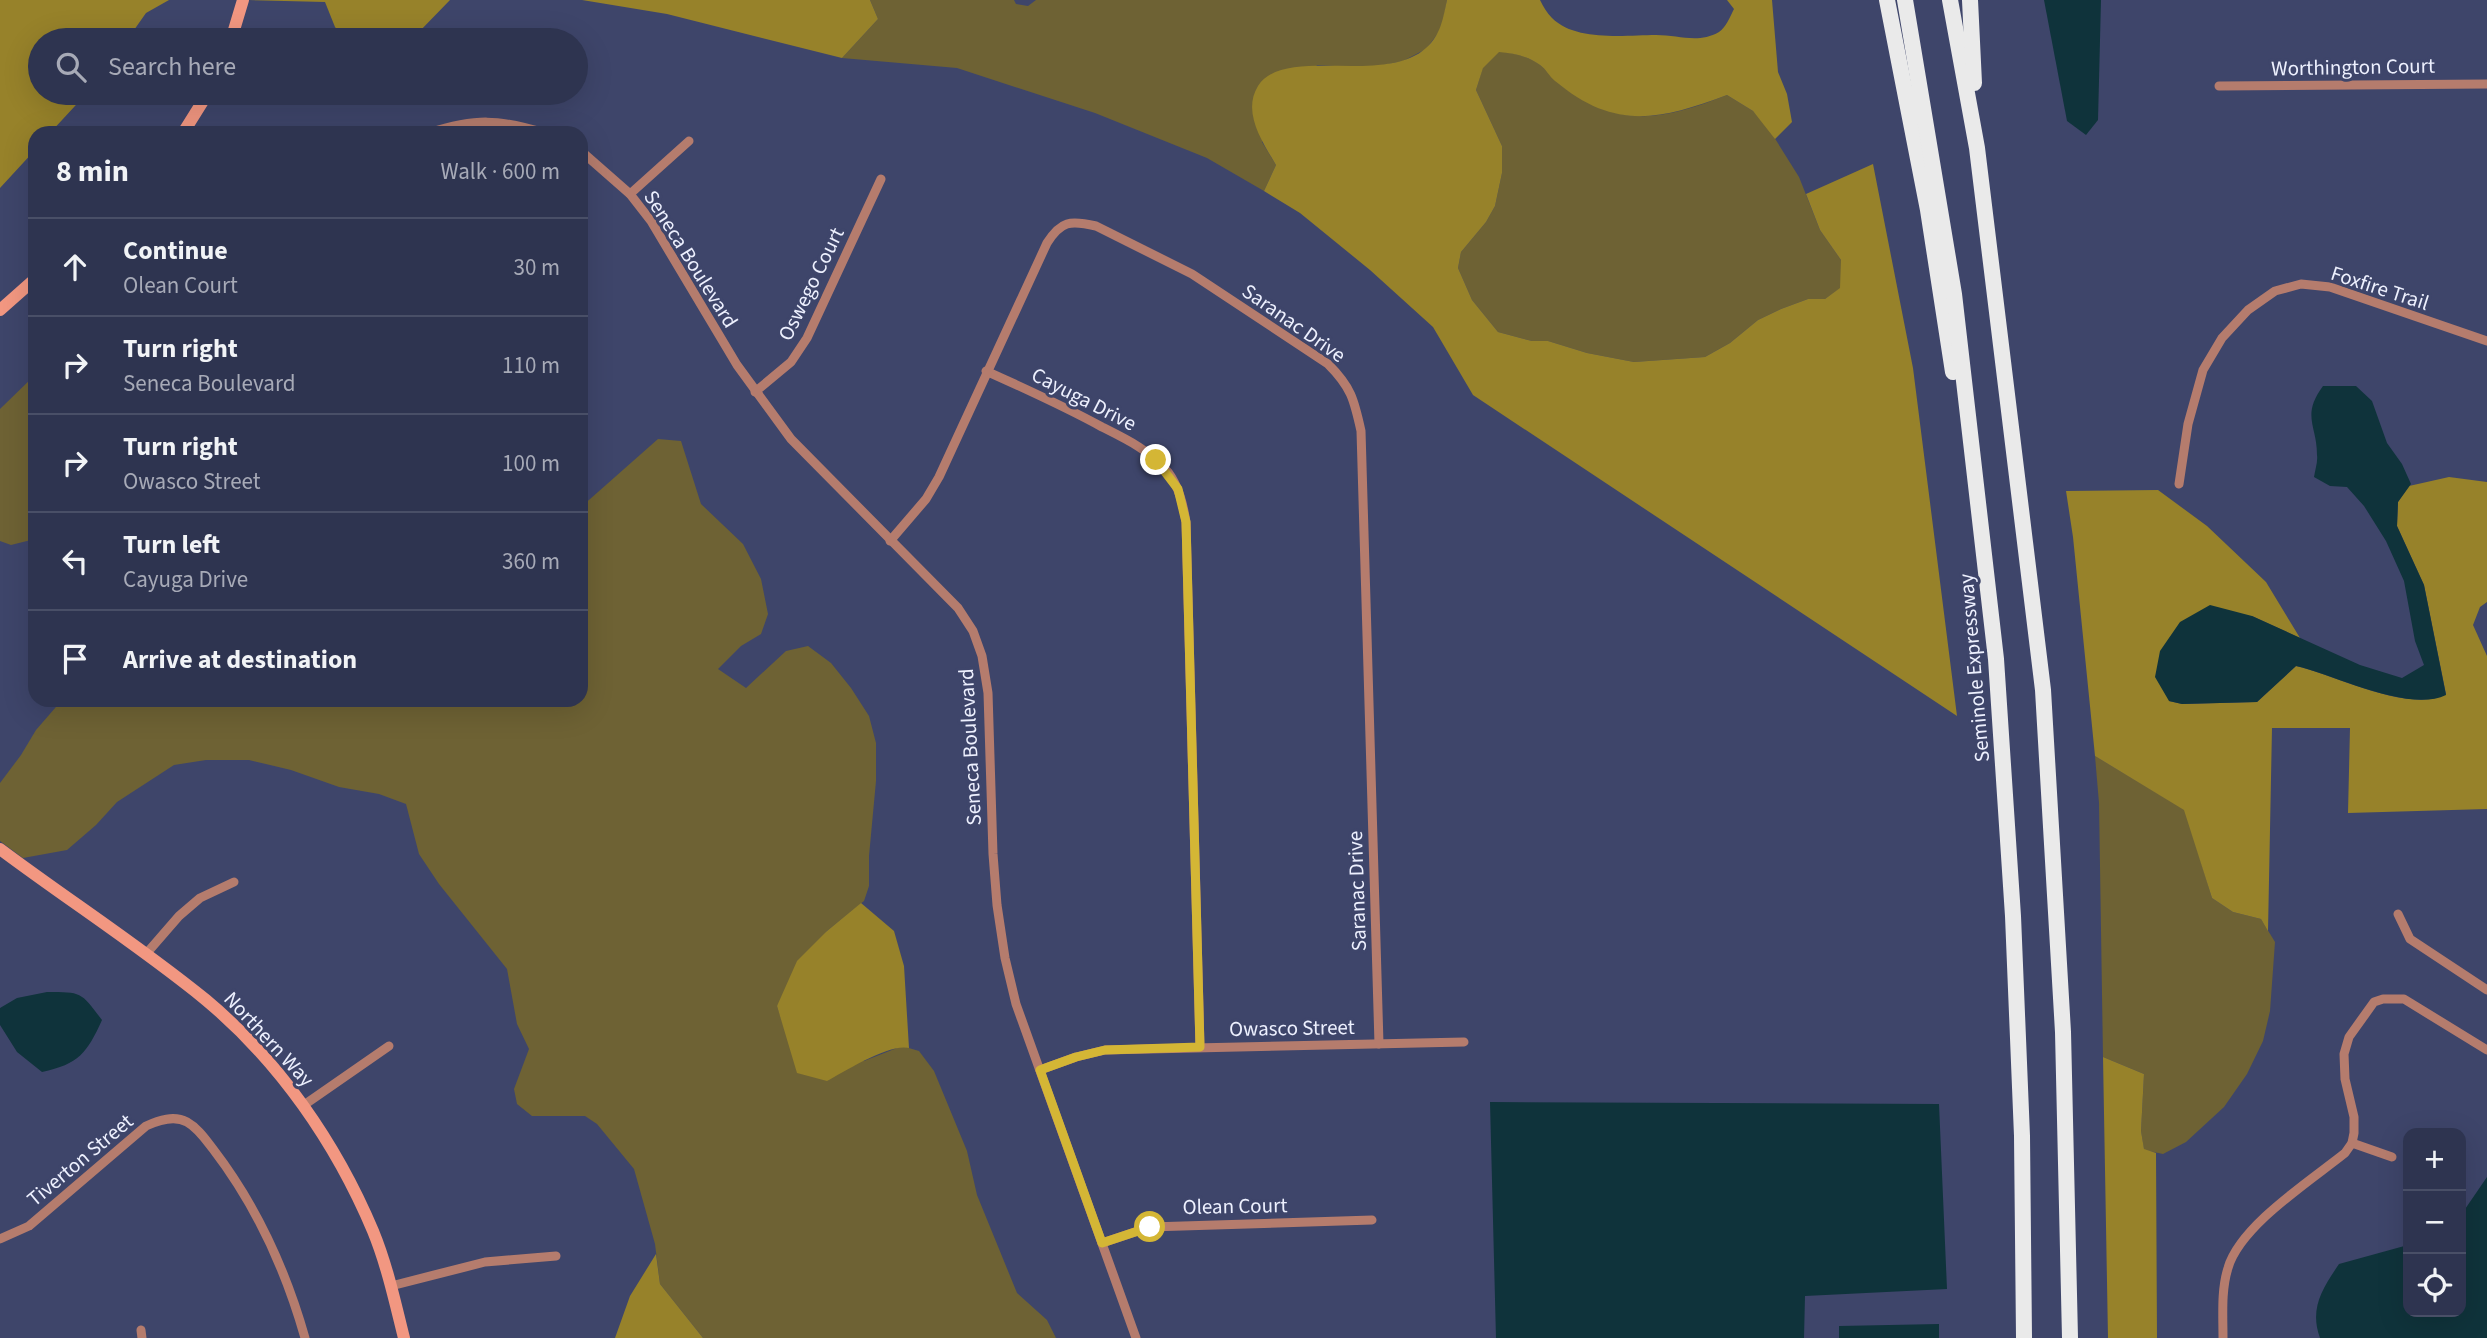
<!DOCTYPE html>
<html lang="en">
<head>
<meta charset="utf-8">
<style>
  :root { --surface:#2e3450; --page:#3a3f5a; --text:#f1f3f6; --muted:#a7aab7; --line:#494f67 }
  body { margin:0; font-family:"Source Sans 3",sans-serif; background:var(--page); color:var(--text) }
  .controls { position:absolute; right:21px; bottom:21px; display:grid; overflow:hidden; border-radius:14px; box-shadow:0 7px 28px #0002 }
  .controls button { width:63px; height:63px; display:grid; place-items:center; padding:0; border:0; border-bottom:2px solid var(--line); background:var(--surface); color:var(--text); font:35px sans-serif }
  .stop { position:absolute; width:21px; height:21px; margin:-16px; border:5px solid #d4b635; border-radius:50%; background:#fff }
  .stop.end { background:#d4b635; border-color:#fff; box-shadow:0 2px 7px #0008 }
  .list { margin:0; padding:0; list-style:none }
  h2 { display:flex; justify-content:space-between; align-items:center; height:91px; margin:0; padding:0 28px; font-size:30px }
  h2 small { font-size:23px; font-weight:400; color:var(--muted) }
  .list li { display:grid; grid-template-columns:46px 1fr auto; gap:21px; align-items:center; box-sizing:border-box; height:98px; padding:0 28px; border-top:2px solid var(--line) }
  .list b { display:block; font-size:26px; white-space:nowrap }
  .list p { margin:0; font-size:23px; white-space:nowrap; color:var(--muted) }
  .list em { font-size:23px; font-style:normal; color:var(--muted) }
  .icon { flex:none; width:38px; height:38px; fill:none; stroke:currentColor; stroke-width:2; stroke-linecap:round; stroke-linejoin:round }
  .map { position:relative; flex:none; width:2487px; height:1338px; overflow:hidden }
  .search { position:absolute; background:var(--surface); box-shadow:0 7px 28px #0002; left:28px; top:28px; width:560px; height:77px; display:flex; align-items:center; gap:18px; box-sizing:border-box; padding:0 24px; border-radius:38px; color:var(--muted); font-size:26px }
  .panel { position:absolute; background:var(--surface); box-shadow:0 7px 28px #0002; left:28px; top:126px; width:560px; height:581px; border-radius:21px }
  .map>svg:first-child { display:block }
  .green { fill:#6e6234 }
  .forest { fill:#97822a }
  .water { fill:#0f333b }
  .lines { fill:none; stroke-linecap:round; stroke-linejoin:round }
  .street { stroke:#b57c6d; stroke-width:9 }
  .secondary { stroke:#f29781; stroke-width:12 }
  .highway { stroke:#eaeaea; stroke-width:16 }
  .route { stroke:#d4b635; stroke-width:9 }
  .labels { text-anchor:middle; stroke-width:6; stroke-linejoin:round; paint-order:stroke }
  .street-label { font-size:21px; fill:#edf0fe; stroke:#3e456a }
</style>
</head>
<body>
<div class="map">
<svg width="2487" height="1338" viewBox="0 0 2487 1338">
  <rect width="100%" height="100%" fill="#3e456a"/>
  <!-- green -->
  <g class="green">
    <polygon points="870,0 1014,0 1016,4 1028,6 1036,0 1447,0 1442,28 1426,49 1403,61 1368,68 1317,65 1262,142 1276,165 1264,191 1207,158 1095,113 957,68 842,58 878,19"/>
    <path d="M1499,51C1513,53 1528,56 1540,65C1547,70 1552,78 1559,84C1620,129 1661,121 1727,95L1753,111L1769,129L1799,177L1820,230L1841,260V288L1825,299H1808L1781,309L1758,320L1730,343L1705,357L1634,362L1587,353L1548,341H1532L1498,332L1472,300L1458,268L1461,252L1486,222L1495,206L1502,173V146L1476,90L1483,67Z"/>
    <polygon points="35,375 35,539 11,545 0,541 0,409"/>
    <polygon points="658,439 681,441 701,504 743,544 761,579 768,614 761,634 741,646 718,669 746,688 786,651 808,646 831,663 851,688 869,716 876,743 876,781 869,856 869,886 864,901 827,931 777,1006 787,1036 864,1061 902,1046 919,1051 934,1071 967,1151 977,1195 1017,1293 1047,1320 1056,1338 703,1338 660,1284 655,1244 634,1169 597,1124 585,1116 532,1116 517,1104 514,1089 529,1049 517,1024 507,969 439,884 419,854 406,804 379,794 339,787 291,770 249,760 206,760 174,765 117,802 96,825 67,850 23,858 0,841 0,783 21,755 36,730 62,700 581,700 581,507"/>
    <polygon points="2095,756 2185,810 2212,898 2233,912 2261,919 2275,942 2270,1011 2263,1041 2247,1074 2224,1107 2186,1142 2163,1154 2144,1150 2141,1131 2144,1074 2103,1057 2099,803"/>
  </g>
  <!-- forest -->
  <g class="forest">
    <polygon points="0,0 169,0 146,13 127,40 40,40 40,93 87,93 50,133 35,133 35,150 0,188"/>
    <polygon points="249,0 450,0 417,34 402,40 345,40 335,27 325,2"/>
    <polygon points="582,0 870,0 878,19 842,58 667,14"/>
    <path d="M1447,0H1540C1543,6 1547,13 1552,18C1576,42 1626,35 1656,35C1679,35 1698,44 1719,32C1726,27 1730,17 1734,9L1727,0H1772L1778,72L1787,94L1792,122L1775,139L1753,111L1727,95C1660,120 1615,131 1555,81C1549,76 1546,69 1540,65C1528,56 1513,53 1499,52L1483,68L1476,90L1502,146V173L1495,206L1486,222L1461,252L1458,268L1472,300L1498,332L1532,341H1548L1587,353L1634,362L1705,357L1730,343L1758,320L1781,309L1808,299H1825L1840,288L1841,260L1820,230L1806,194L1873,164L1913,368L1957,716L1473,395L1433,327L1370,270L1300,213L1264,191L1276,165C1262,141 1242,112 1258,86C1284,45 1384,86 1426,48C1441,35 1443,18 1447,0Z"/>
    <path d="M2449,477L2487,482V602L2480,607L2473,625L2487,656V809L2348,813L2350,728H2272L2268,931L2261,919L2233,912L2212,898L2184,810L2095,756L2073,537L2066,491L2158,490L2207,526L2266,582L2300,638L2252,616L2169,701L2182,704L2257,702L2296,666C2335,675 2410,714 2446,694L2424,585L2397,526L2398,502L2409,486Z"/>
    <path d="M861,903L894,931L904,966L909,1048C890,1043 845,1071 827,1081L797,1073L777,1006L797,961L827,931Z"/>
    <polygon points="2103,1057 2144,1074 2141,1131 2144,1149 2156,1153 2157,1338 2108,1338"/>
    <polygon points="656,1254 660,1284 703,1338 615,1338 630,1296"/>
  </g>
  <!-- water -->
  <g class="water">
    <polygon points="2044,0 2101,0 2098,120 2086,135 2067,121"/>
    <path d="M2323,386H2356L2372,401L2387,443L2402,464L2411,484L2398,502L2397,526L2424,585L2446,695C2409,713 2335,675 2296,666L2257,702L2182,704L2169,701L2155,677L2160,651L2180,622L2210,605L2252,616L2360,665L2402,678L2424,665L2415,641L2404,581L2386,541L2364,506L2347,487L2330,486L2314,477C2315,470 2318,462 2317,455C2317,425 2301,416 2323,386Z"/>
    <path d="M47,992C82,992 81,992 102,1020C87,1053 79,1064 42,1072L17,1052L0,1025V1008L17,998Z"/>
    <polygon points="1490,1102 1939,1104 1947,1289 1805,1296 1804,1338 1496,1338"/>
    <path d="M2487,1177V1338H2320C2309,1308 2323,1288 2339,1264L2408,1245V1312H2461V1215Z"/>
    <polygon points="1939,1324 1939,1338 1839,1338 1839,1326"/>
  </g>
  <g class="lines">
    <!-- street -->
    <g class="street">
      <polyline points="2219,86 2487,84"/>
      <path d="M429,133C476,118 498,119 544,133"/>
      <polyline points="581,151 630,194 651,221 737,365 791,439 958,608 973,631 982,656 988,693 993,854 997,905 1005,958 1016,1004 1136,1338"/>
      <polyline points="630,194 689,141"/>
      <path d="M986,371C1026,389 1064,406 1102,427C1126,439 1151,451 1168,472C1179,487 1183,504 1186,522L1200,1047"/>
      <polyline points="755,392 791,362 807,338 881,179"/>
      <polyline points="2179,484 2188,424 2203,370 2222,338 2248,310 2275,291 2301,284 2330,287 2487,341"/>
      <path d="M890,541L926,499L939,477L1047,243C1061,221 1070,220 1096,226L1192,274L1328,364C1351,387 1354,399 1361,431L1379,1044"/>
      <polyline points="2398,914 2410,939 2487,990"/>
      <polyline points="146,954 179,916 200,898 234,882"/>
      <polyline points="1040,1070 1076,1057 1105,1050 1464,1042"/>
      <polyline points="304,1105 389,1046"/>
      <polyline points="2352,1143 2392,1157"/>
      <path d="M0,1239L29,1226L146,1126C159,1120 174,1115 187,1122C198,1128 206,1140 213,1149C256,1205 286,1271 305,1338"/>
      <polyline points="1102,1243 1150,1227 1372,1220"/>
      <polyline points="391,1286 485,1262 556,1256"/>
      <polyline points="141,1330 142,1338"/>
      <path d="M2223,1338C2223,1315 2221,1290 2228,1268C2240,1226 2310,1181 2345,1153L2352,1143L2354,1133V1117L2345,1079L2344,1054L2349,1037L2374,1002L2383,999H2404L2487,1050"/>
    </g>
    <!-- secondary -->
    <g class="secondary">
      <polyline points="231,40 243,0"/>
      <polyline points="183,133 208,93"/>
      <polyline points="0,310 35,279"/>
      <path d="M0,849C68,900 140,946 206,1000C279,1061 336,1143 373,1231C387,1265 395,1302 404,1338"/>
    </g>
    <!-- highway -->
    <g class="highway">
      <polyline points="1887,0 1928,210 1953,372"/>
      <polyline points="1905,0 1954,294 1996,659 2013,916 2022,1136 2024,1338"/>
      <polyline points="1950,0 1977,148 2043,690 2063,1032 2070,1338"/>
      <polyline points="1970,0 1974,83"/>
    </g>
  </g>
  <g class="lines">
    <!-- route -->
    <polyline class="route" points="1150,1227 1102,1243 1040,1070 1076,1057 1105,1050 1200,1047 1186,522 1178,489 1156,460"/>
  </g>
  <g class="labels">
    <!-- street labels -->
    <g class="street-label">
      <text transform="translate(2353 67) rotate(-1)" y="7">Worthington Court</text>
      <text transform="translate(691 259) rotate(58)" y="7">Seneca Boulevard</text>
      <text transform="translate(811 284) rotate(-64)" y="7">Oswego Court</text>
      <text transform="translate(2380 288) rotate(18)" y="7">Foxfire Trail</text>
      <text transform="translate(1294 323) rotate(35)" y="7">Saranac Drive</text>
      <text transform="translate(1084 399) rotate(27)" y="7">Cayuga Drive</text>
      <text transform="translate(1974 668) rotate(-95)" y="7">Seminole Expressway</text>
      <text transform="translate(970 747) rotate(-93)" y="7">Seneca Boulevard</text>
      <text transform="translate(1357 891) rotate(-92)" y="7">Saranac Drive</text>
      <text transform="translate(1292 1028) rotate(-1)" y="7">Owasco Street</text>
      <text transform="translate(269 1039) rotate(47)" y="7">Northern Way</text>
      <text transform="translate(80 1160) rotate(-40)" y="7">Tiverton Street</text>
      <text transform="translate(1235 1206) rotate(-1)" y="7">Olean Court</text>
    </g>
  </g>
</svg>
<div class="controls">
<button>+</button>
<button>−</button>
<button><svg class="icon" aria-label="locate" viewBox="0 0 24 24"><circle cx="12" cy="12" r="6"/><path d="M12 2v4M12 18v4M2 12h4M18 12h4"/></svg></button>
</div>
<div class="stop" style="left:1150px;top:1227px"></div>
<div class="stop end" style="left:1156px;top:460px"></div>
<div class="search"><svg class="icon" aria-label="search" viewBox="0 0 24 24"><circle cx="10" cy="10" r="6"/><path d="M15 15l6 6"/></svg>Search here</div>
<section class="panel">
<h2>8 min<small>Walk · 600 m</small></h2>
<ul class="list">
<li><svg class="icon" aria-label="ahead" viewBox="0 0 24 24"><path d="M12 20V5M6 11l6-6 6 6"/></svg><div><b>Continue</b><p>Olean Court</p></div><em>30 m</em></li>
<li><svg class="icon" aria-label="right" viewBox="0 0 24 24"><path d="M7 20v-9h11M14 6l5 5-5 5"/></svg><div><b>Turn right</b><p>Seneca Boulevard</p></div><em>110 m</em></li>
<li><svg class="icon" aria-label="right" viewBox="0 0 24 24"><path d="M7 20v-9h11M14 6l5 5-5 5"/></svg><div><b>Turn right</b><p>Owasco Street</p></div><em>100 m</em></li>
<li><svg class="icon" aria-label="left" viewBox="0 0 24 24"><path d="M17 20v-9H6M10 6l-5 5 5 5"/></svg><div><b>Turn left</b><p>Cayuga Drive</p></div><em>360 m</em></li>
<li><svg class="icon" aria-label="arrive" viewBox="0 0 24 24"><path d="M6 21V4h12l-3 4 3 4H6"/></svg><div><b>Arrive at destination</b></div></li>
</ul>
</section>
</div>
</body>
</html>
